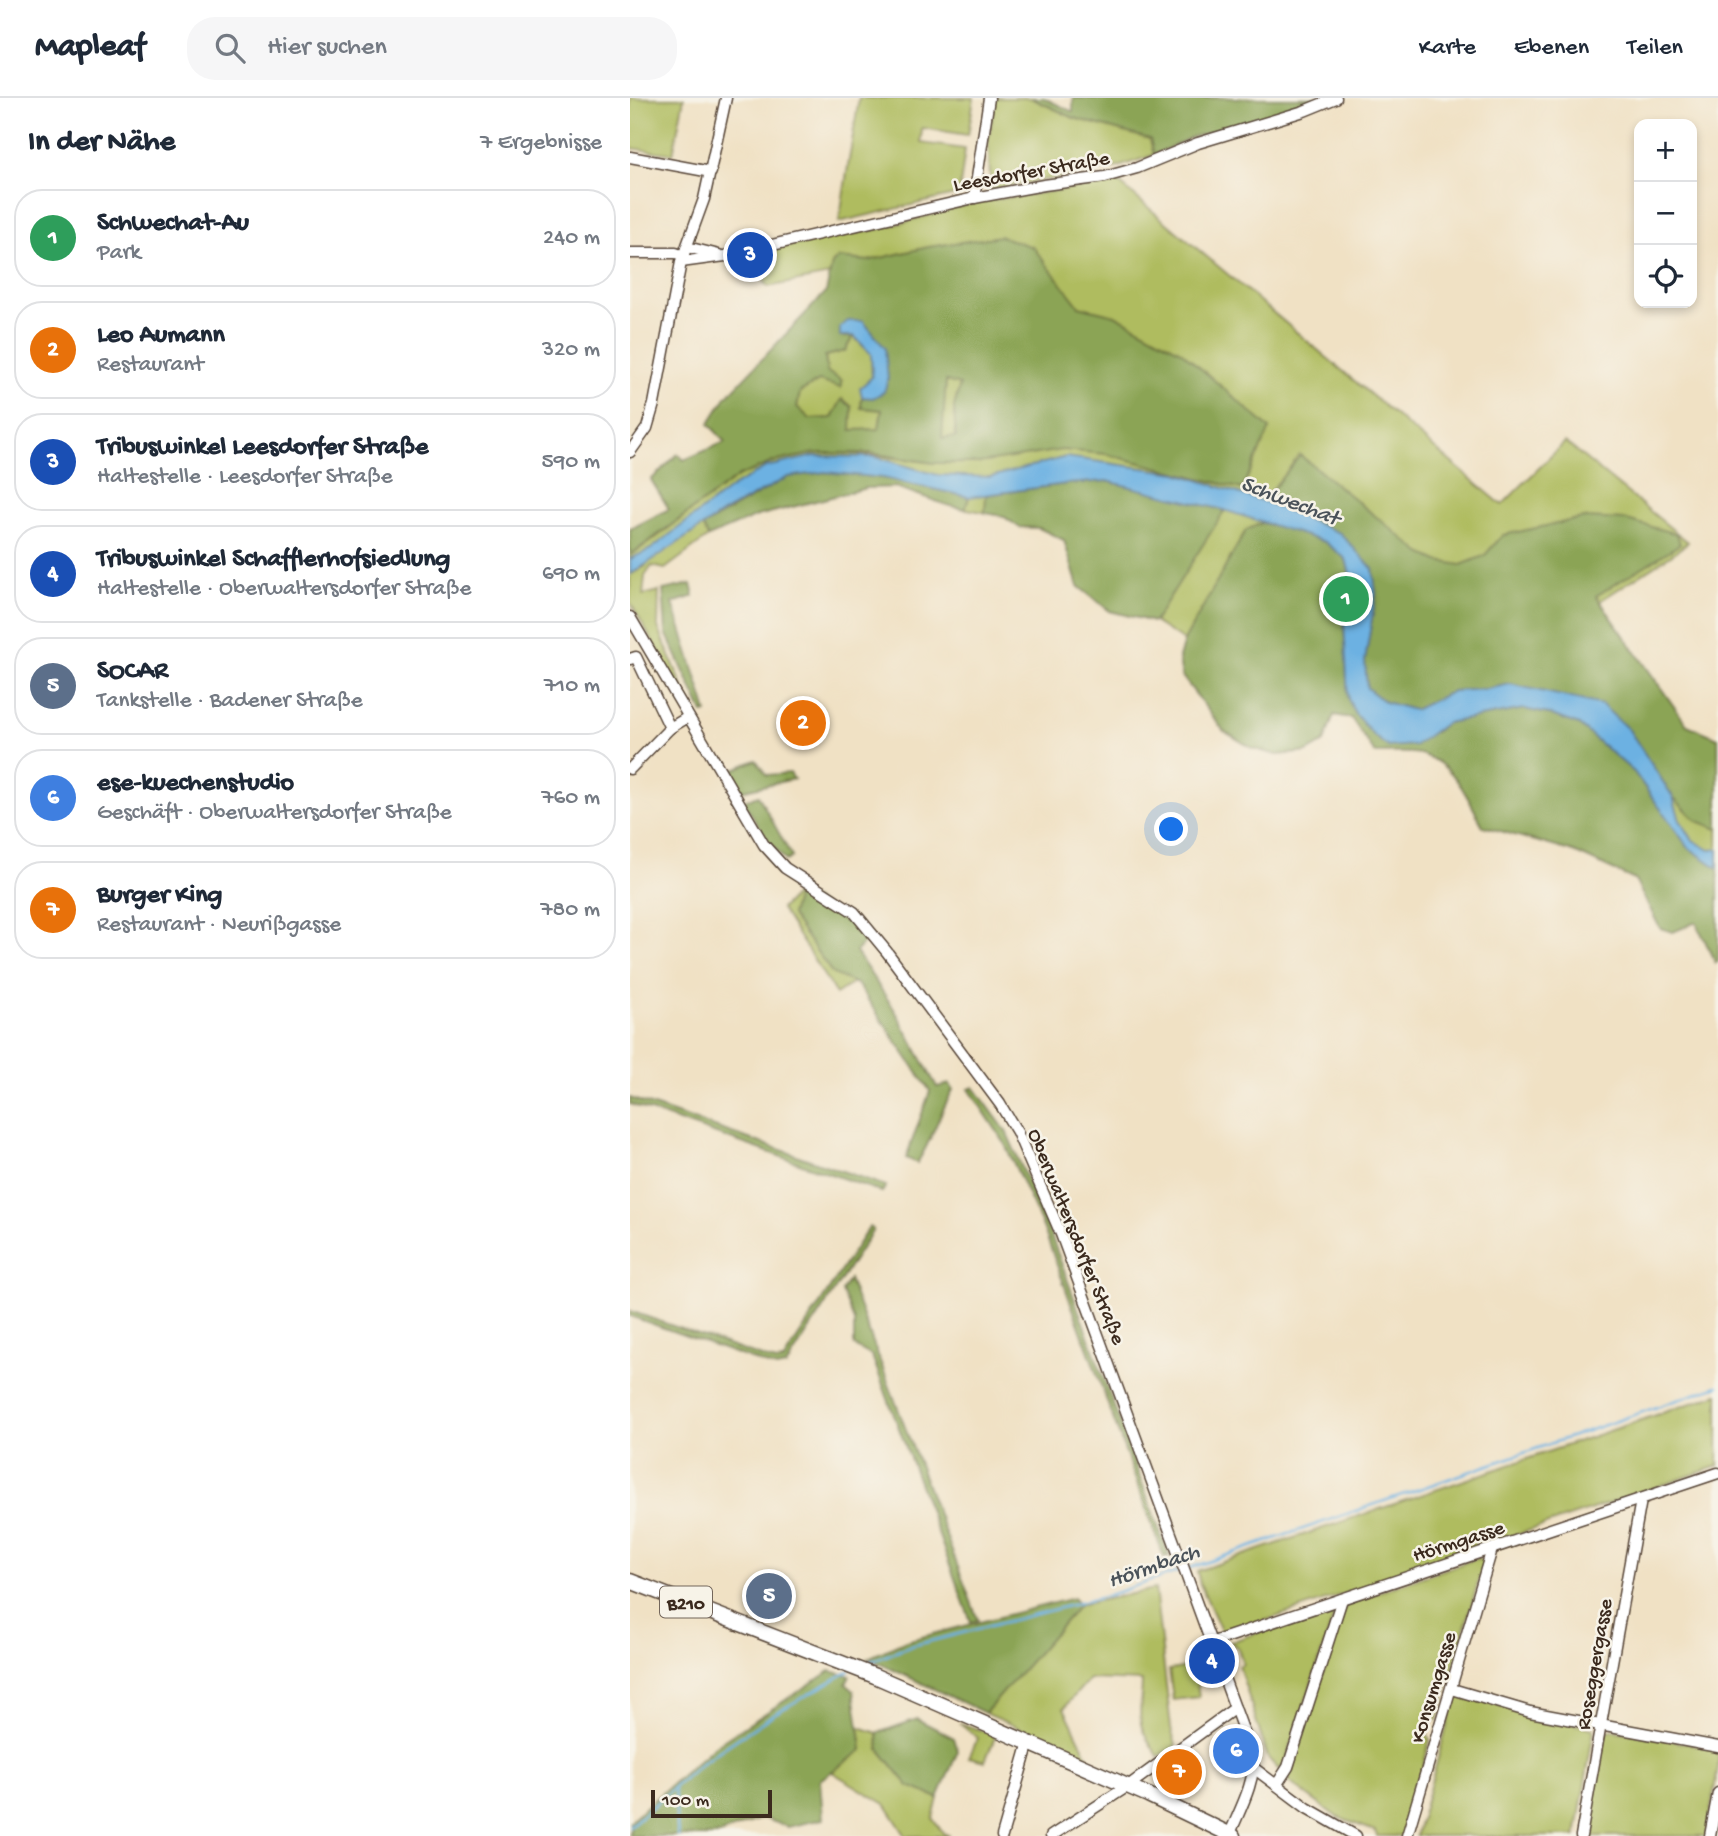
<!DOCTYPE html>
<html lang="de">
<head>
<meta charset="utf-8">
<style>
  :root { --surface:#fff; --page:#f6f6f7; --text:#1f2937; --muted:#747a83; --line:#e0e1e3; --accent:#1a73e8 }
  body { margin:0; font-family:"Gochi Hand",sans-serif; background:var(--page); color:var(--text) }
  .controls { position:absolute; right:21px; top:21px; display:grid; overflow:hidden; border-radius:14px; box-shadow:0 4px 10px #0003 }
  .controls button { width:63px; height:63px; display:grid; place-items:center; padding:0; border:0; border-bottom:2px solid var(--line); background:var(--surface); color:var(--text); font:35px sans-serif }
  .scale { position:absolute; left:21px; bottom:18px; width:121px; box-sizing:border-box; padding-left:7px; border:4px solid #3b2a1e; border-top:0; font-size:19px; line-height:24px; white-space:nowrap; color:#3b2a1e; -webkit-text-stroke:5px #f7f3e8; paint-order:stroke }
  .you { position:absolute; left:542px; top:732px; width:24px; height:24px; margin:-18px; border:5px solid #fff; border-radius:50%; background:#1a73e8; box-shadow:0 0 0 10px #1a73e833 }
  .badge { display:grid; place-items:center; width:46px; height:46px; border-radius:50%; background:var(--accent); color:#fff; font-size:23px; font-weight:700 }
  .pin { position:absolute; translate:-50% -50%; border:4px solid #fff; box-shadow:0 2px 7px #0006 }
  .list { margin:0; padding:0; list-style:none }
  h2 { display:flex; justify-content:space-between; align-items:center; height:91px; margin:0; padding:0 28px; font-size:30px }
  h2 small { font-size:23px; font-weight:400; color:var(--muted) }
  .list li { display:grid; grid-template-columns:46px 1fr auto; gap:21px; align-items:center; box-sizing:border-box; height:98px; margin:0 14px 14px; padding:0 14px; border:2px solid var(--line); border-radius:28px }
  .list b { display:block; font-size:26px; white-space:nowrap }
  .list p { margin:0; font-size:23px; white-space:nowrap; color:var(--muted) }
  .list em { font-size:23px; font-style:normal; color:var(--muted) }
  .icon { flex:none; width:38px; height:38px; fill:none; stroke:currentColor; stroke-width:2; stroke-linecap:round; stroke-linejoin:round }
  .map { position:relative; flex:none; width:1088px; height:1738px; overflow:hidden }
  header { display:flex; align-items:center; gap:42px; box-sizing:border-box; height:98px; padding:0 35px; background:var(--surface); border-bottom:2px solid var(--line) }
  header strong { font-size:33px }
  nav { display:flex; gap:38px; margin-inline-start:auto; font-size:24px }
  .search { width:490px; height:63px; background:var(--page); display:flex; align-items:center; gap:18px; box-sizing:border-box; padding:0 24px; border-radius:28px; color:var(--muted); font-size:26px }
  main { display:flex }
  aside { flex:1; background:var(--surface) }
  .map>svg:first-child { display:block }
  .green { fill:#afbc5e; stroke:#75733e; stroke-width:2 }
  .forest { fill:#8ba455; stroke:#63673a; stroke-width:2; fill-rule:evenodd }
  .water { fill:#6cb1e2; stroke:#546e80; stroke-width:2 }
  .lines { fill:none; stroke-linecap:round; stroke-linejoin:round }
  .stream { stroke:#6cb1e2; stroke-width:2.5 }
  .minor-casing { stroke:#564537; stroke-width:13 }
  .major-casing { stroke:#564537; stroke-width:17 }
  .minor { stroke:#fff; stroke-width:10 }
  .major { stroke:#fff; stroke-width:14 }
  .labels { text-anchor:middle; stroke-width:5; stroke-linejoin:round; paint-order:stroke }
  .shield { fill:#f7f3e8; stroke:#73665b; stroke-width:2 }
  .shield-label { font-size:19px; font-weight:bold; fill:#3b2a1e }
  .street-label { font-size:21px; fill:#3b2a1e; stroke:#f7f3e8 }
  .water-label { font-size:23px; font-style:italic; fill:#4a5259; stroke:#f7f3e8 }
</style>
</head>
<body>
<header>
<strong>Mapleaf</strong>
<div class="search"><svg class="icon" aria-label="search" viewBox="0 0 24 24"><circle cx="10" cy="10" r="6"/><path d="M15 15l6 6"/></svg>Hier suchen</div>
<nav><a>Karte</a><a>Ebenen</a><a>Teilen</a></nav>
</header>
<main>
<aside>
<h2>In der Nähe<small>7 Ergebnisse</small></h2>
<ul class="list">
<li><span class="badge" style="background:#2e9e5b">1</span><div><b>Schwechat-Au</b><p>Park</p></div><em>240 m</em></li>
<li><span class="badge" style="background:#e8710a">2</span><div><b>Leo Aumann</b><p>Restaurant</p></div><em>320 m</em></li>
<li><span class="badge" style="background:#1a4fb4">3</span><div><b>Tribuswinkel Leesdorfer Straße</b><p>Haltestelle · Leesdorfer Straße</p></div><em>590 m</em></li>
<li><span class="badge" style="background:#1a4fb4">4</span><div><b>Tribuswinkel Schafflerhofsiedlung</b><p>Haltestelle · Oberwaltersdorfer Straße</p></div><em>690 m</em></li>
<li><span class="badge" style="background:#5c6f8a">5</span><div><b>SOCAR</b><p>Tankstelle · Badener Straße</p></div><em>710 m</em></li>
<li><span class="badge" style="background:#3f7fe0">6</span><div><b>ese-kuechenstudio</b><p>Geschäft · Oberwaltersdorfer Straße</p></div><em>760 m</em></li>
<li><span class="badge" style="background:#e8710a">7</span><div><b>Burger King</b><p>Restaurant · Neurißgasse</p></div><em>780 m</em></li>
</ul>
</aside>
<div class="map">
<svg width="1088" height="1738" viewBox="0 0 1088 1738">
  <rect width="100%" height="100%" fill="#f7f3e8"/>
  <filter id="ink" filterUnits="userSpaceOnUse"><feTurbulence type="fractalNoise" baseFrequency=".0143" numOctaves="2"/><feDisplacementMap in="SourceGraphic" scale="14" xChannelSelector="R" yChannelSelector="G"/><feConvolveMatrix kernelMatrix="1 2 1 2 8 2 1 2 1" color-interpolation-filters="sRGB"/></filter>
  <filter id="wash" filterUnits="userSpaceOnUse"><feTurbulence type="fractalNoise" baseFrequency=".00686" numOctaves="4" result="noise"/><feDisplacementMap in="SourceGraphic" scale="28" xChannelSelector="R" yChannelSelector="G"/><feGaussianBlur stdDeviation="1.57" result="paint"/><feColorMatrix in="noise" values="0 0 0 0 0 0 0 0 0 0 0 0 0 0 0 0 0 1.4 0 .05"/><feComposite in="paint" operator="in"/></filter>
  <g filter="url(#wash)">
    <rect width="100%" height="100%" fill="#f0e1c4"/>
    <!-- green -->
    <g class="green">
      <polygon points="0,0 54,0 43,56 0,50"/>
      <polygon points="229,0 344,0 338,37 292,30 291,45 335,51 329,96 209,124"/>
      <polygon points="365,0 401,0 444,20 520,41 524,57 485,70 361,91 358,45"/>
      <path d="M488,84L872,407L935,344L1058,444L1047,453L970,503L1057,627L1088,640V863L1086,865L1066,824L1043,834L1030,830L1005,782L944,754L853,728C837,699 825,665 790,656C776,653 759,655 745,655L721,620L704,617L694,644L677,654L647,657L622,650L594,633L552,578L549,560L554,543L524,524L480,513L448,488L434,442L409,430L389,429L373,418L317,407L266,389L236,390L127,418L78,439L35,471L22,468L15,478L13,497L29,493L28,529L65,618L0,504V477L14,469H0V457C38,435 70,402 108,379C168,341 236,358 301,364C317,366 333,365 349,365L348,275L290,151L238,163L208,160L202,166L200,177L138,189L134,185L140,151L249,131L347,104Z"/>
      <polygon points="223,238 241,256 242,279 231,290 232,299 231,309 252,312 249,331 220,333 222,309 213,301 202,320 180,321 167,309 170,294 189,283 211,282 197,274 195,258 215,253"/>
      <polygon points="316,283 330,286 324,309 326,340 311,340"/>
      <polygon points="168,794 161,817 202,875 224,884 206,896 151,811"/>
      <polygon points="1088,1296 1088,1368 593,1537 570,1486 567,1473"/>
      <polygon points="848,1460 854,1464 808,1621 800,1624 797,1636 800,1642 775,1738 747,1738 745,1733 707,1719 658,1683 716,1505"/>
      <path d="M525,1491L541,1630L546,1647L529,1659C503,1624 511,1622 512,1583L459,1581L434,1610L459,1661L355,1615L449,1507Z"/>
      <polygon points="702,1509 705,1514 654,1669 648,1671 638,1660 609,1568 613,1566 608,1550 600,1544"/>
      <polygon points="565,1568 569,1599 543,1602 539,1572"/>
      <polygon points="826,1596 964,1631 946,1738 786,1738"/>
      <polygon points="329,1625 366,1637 355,1663 339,1659 348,1640"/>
      <polygon points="229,1629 248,1635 249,1651 279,1688 308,1700 303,1721 313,1735 320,1738 276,1738 255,1706 202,1674 232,1652"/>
      <polygon points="981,1632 1088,1651 1088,1670 1076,1738 956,1738 974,1637"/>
    </g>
    <!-- forest -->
    <g class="forest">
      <polygon points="401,0 414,0 443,14 443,0 693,0 680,6 562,39 524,57 520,41 444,20"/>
      <path d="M370,138L403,149L449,208L485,217L551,253L640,331L612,391L476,356L432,352L349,365H303L240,355H185L143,364L109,378L0,457V431L39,411L21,382L48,356L54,362L95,344L79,326L96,299L196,194L202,166L208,160L238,163L298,149ZM232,223L254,293L243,300L232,299L231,310L252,312L249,331L221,332L222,309L212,301L202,320L180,321L167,309L170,294L189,283L211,290V282L197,274L195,258L215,253L223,238L215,239ZM316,283L330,287L324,309L326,339L312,340Z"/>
      <polygon points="670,357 791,455 808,463 831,467 854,458 873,437 954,420 997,422 1047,436 1050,446 966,498 1057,627 1088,640 1088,731 1067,723 1043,699 999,632 880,586 857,591 823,593 784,612 755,604 737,590 735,563 746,496 743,471 633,403"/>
      <polygon points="195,374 253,380 339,399 335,411 317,407 266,389 236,390 127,418 78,439 73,428 158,379"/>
      <polygon points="477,383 595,412 524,524 480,513 448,488 434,442 409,430 389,429 373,418 355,415 356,397 436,386"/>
      <path d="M632,425L654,430L695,444L716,461L722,484L714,523L718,601L805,634L816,625L894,611L919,616L949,627L1004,674L1058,749L1088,770V863L1086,865L1066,824L1043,834L1030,830L1005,782L944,754L853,728C837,699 825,665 790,656C776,653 759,655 745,655L721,620L704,617L694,644L677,654L647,657L622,650L594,633L552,578L549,560L554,543L616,432Z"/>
      <polygon points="61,486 64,498 43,505 77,614 73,615 36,535 33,492"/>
      <polygon points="126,662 137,677 160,675 164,681 110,693 98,674"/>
      <polygon points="128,697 162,759 156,763 138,742 113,703"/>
      <path d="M168,794C194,807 217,818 235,842L226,854L266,914L307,989L320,986L323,992C309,1016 302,1042 287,1065L276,1060L300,993L227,886L203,876L161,817Z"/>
      <polygon points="344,989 376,1033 418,1129 539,1458 534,1459 413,1129 374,1044 339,991"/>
      <polygon points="0,1000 256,1088 252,1094 0,1006"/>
      <polygon points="239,1129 243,1132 156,1268 146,1270 0,1218 0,1213 146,1264 153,1263"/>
      <polygon points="219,1181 348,1522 341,1524 242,1258 224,1248 224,1223 212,1193"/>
      <polygon points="443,1500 449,1507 355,1615 238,1560 276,1543"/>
      <polygon points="200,1573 220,1578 216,1586 224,1593 232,1652 190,1682 193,1721 158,1729 133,1720 84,1738 0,1738 0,1723 85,1648"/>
      <polygon points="287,1621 324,1640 328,1653 308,1700 279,1688 249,1651 248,1635"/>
    </g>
    <!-- water -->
    <g class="water">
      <polygon points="218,223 233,223 255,250 258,281 254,294 243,300 232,299 230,290 242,279 241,256 224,238 210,238 210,229"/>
      <polygon points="184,358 245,359 308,377 360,379 436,359 547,375 633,403 710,435 743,471 746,496 735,563 737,590 755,604 784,612 823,593 857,591 880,586 972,607 999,632 1043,699 1050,722 1063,742 1080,752 1088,751 1088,770 1058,749 1004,674 949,627 919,616 894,611 816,625 785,647 758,649 742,636 726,617 718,601 714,523 722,484 716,461 695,444 594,412 477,383 436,386 339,399 253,380 195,374 158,379 94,414 0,477 0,461 21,451 101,390 136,369"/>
    </g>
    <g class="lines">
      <!-- stream -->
      <g class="stream">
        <polyline points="557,1471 1088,1288"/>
        <polyline points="232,1567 281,1548 473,1499 550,1473"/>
        <polyline points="44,1690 48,1738"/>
        <polyline points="0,1728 73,1664 144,1616 219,1573"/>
      </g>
    </g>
  </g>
  <g filter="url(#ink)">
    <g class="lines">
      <defs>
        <g id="minor">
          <polyline points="0,59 81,74"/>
          <polyline points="344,100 359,0"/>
          <polyline points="57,149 89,157"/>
          <polyline points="0,155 46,155 53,158"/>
          <polyline points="51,164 95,158 344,100 414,87 475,79 507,70 568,45 674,13 706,0"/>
          <polyline points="0,354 17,330 24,306 51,164 74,101 96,0"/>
          <path d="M0,519L134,747L155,770L224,814L257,854L370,1006L387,1034L431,1136L623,1659C626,1684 608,1715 599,1738"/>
          <polyline points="0,561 6,559 40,630 58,619"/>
          <polyline points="0,671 40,630"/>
          <polyline points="580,1545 1088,1375"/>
          <polyline points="822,1591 900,1614 1088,1649"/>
          <polyline points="625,1671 677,1710 726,1738"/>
          <polyline points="647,1686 658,1669 712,1501"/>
          <polyline points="372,1738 399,1644"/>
          <polyline points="421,1738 498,1688 605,1610"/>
          <polyline points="777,1738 862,1451"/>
          <polyline points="951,1738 1011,1402"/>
          <polyline points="1080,1738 1088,1695"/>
        </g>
        <polyline id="major" points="0,1483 245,1578 518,1697 603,1738"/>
      </defs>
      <!-- minor casing -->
      <use href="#minor" class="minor-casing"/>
      <!-- major casing -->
      <use href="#major" class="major-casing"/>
      <!-- minor -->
      <use href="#minor" class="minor"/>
      <!-- major -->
      <use href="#major" class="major"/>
    </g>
  </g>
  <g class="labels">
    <!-- shield labels -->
    <rect class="shield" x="30" y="1488.5" width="52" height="31" rx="5"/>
    <g class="shield-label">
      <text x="56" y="1511">B210</text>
    </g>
    <!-- street labels -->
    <g class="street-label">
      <text transform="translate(401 72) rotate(-10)" y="7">Leesdorfer Straße</text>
      <text transform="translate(448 1138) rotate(68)" y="7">Oberwaltersdorfer Straße</text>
      <text transform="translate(828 1442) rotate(-18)" y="7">Hörmgasse</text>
      <text transform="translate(963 1566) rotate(-80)" y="7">Roseggergasse</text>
      <text transform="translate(802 1589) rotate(-73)" y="7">Konsumgasse</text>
    </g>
    <!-- water labels -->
    <g class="water-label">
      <text transform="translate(661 401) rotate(21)" y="8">Schwechat</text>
      <text transform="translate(523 1466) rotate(-19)" y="8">Hörmbach</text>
    </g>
  </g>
</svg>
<div class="controls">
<button>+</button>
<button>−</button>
<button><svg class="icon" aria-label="locate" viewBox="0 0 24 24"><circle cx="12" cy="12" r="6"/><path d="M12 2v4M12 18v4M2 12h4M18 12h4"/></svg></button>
</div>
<div class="scale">100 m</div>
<div class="you"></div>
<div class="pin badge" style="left:716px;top:501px;background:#2e9e5b">1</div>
<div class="pin badge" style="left:173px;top:625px;background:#e8710a">2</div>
<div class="pin badge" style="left:120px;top:157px;background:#1a4fb4">3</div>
<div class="pin badge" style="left:582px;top:1563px;background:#1a4fb4">4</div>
<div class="pin badge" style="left:139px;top:1498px;background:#5c6f8a">5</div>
<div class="pin badge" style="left:606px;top:1653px;background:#3f7fe0">6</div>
<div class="pin badge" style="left:549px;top:1674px;background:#e8710a">7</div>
</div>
</main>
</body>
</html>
